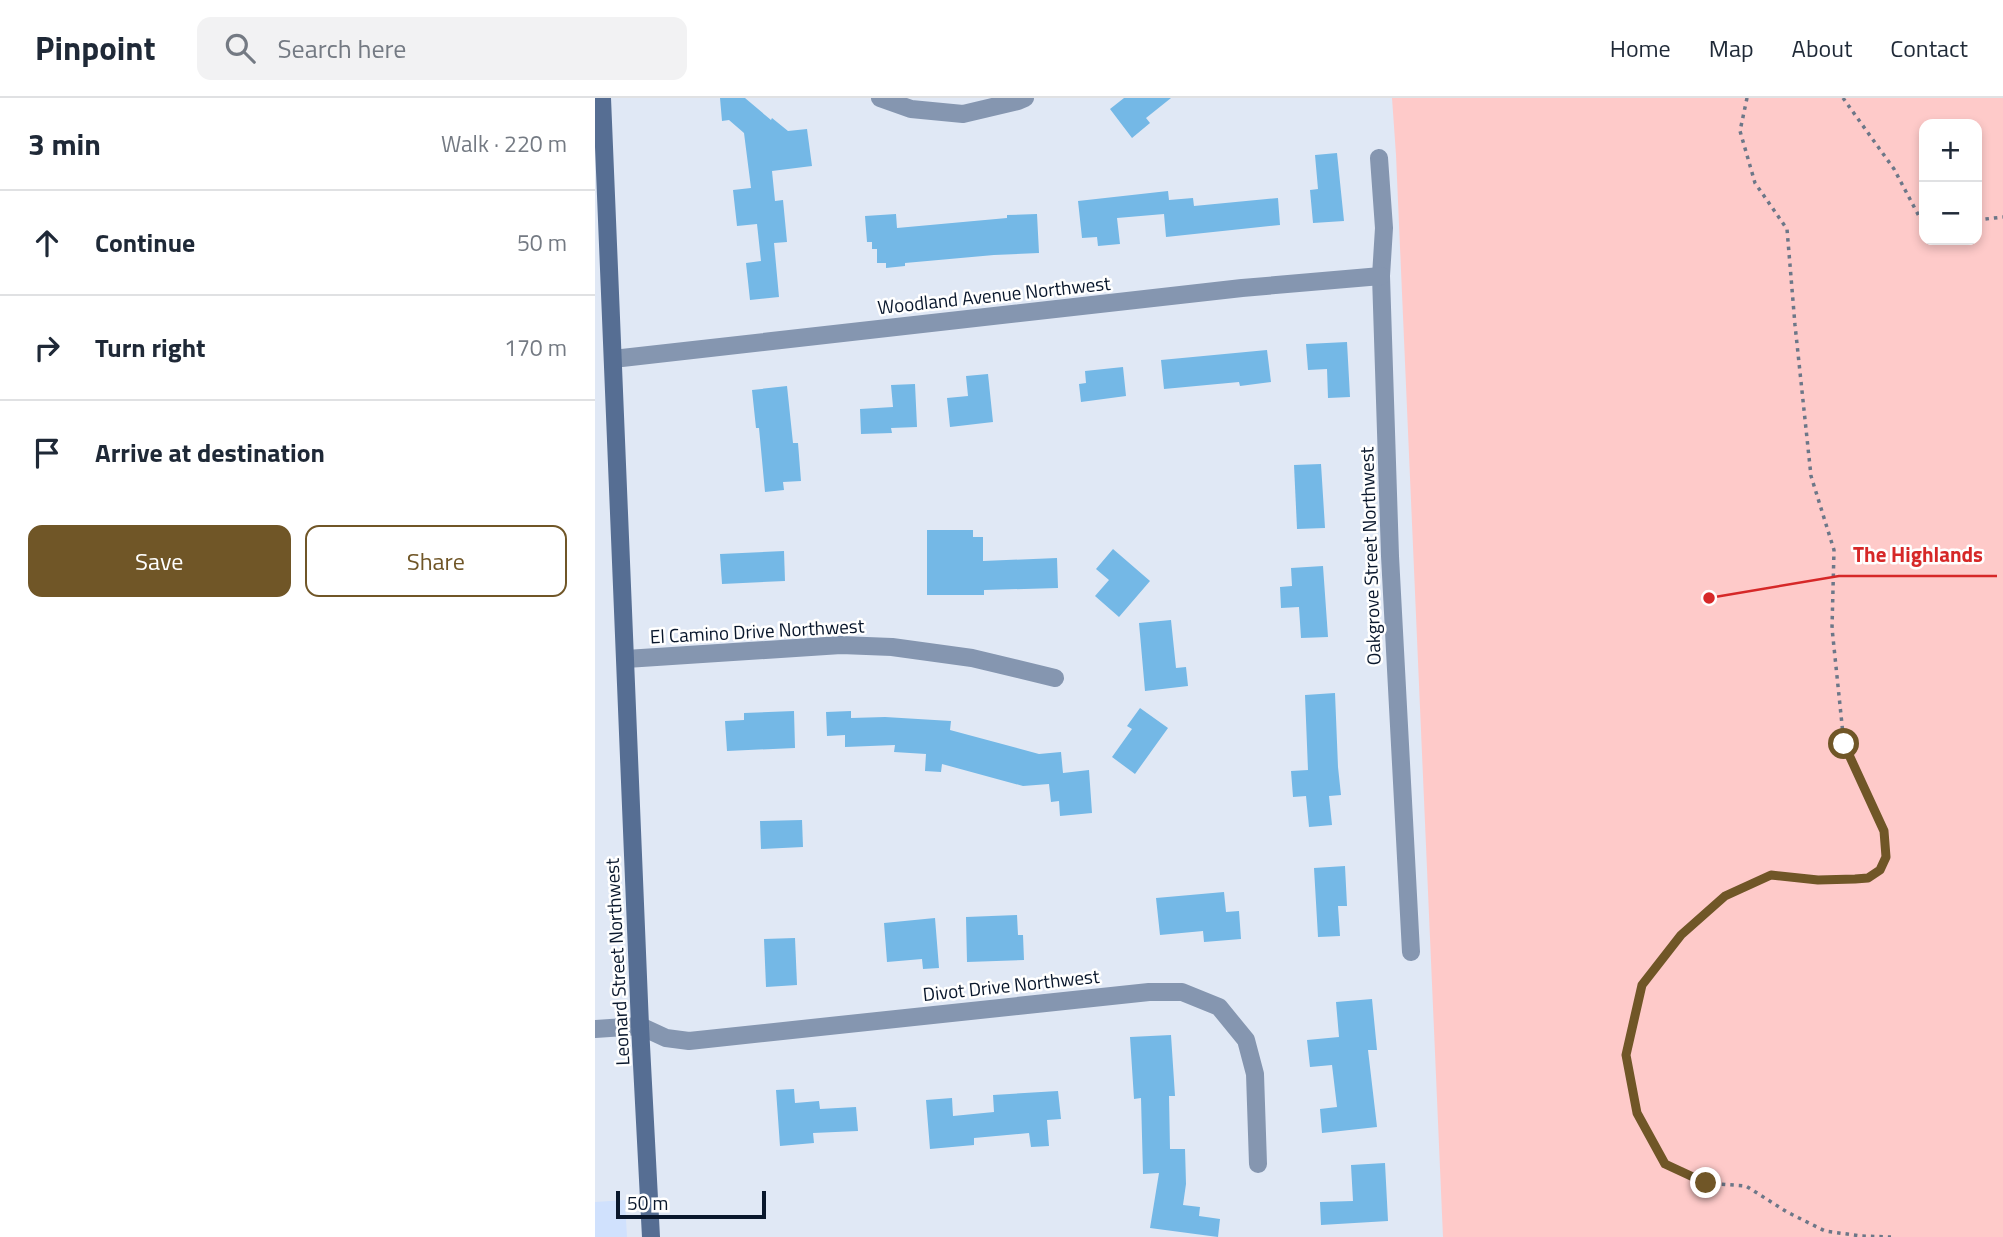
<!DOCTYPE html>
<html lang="en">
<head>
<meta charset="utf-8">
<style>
  :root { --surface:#fff; --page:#f2f2f3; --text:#1f2937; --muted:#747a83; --line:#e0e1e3; --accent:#705627 }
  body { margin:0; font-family:"Titillium Web",sans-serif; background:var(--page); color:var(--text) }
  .controls { position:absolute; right:21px; top:21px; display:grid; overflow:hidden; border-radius:14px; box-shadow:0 4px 10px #0003 }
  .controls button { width:63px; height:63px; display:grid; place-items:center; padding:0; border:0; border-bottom:2px solid var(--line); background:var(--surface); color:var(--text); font:35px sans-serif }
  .scale { position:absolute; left:21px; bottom:18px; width:150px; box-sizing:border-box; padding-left:7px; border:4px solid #09172c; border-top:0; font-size:19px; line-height:24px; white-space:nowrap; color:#09172c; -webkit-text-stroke:5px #fff; paint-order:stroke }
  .stop { position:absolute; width:21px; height:21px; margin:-16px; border:5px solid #705627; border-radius:50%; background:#fff }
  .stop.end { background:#705627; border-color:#fff; box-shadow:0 2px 7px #0008 }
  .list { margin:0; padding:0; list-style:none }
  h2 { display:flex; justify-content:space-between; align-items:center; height:91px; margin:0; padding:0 28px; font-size:30px }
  h2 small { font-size:23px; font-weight:400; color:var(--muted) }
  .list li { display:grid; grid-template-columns:46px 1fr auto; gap:21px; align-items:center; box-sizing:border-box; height:105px; padding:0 28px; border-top:2px solid var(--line) }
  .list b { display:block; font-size:26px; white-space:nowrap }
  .list em { font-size:23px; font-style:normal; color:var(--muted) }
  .actions { display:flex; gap:14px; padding:21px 28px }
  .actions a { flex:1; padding:16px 0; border:2px solid var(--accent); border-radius:14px; text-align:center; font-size:24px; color:var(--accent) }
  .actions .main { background:var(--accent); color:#fff }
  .icon { flex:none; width:38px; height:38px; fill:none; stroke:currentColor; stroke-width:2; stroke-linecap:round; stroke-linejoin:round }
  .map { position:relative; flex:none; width:1408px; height:1139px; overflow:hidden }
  header { display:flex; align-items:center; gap:42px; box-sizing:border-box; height:98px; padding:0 35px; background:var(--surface); border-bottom:2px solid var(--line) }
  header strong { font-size:33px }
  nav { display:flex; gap:38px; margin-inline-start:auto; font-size:24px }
  .search { width:490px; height:63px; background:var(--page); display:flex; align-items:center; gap:18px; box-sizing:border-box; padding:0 24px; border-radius:14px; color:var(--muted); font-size:26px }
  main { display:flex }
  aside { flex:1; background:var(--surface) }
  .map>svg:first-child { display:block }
  .built { fill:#d0e1fd }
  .green { fill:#fecac9; fill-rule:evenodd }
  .building { fill:#74b8e6 }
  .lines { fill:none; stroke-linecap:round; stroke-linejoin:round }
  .path { stroke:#6c7788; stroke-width:3.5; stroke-dasharray:3.5 5; stroke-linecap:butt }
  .minor { stroke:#8596b0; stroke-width:18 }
  .secondary { stroke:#566e93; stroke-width:18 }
  .route { stroke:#705627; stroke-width:9 }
  .labels { text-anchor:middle; stroke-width:5; stroke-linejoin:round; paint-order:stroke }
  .street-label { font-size:19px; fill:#09172c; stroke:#fff }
  .leader { fill:none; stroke:#d62828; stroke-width:2.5 }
  .callout-dot { fill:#d62828; stroke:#fff; stroke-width:2.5 }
  .callout-label { font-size:21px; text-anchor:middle; font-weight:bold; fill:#d62828; stroke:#fff; stroke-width:5; stroke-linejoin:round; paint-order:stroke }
</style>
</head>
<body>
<header>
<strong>Pinpoint</strong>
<div class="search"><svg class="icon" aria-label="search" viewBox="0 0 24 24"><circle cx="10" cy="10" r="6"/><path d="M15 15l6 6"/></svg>Search here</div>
<nav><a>Home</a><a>Map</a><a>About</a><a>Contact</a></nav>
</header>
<main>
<aside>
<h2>3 min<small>Walk · 220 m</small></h2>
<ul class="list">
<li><svg class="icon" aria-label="ahead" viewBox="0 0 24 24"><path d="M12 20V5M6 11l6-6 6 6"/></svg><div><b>Continue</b></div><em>50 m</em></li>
<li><svg class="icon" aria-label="right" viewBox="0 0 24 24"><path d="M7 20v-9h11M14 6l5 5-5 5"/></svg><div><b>Turn right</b></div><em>170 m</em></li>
<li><svg class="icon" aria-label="arrive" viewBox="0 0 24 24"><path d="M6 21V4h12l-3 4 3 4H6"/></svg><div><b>Arrive at destination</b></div></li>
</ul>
<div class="actions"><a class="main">Save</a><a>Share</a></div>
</aside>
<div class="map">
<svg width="1408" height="1139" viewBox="0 0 1408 1139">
  <rect width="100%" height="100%" fill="#e0e8f5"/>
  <!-- built -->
  <polygon class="built" points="30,1102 32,1139 0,1139 0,1104"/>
  <!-- green -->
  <path class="green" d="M797,0H1408V1139H848L801,57ZM1329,26H1382V142H1329Z"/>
  <!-- building -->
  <g class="building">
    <polygon points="125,0 150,0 176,22 177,20 193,33 212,31 217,68 177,73 180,103 188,102 192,144 179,145 184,199 155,202 151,165 166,163 162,126 142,128 138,92 156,90 149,35 134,22 127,23"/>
    <polygon points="529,0 576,0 551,20 555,25 537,40 515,11"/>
    <polygon points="742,55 749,123 718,125 715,92 723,91 720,57"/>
    <polygon points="573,93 574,102 598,100 599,108 683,100 685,127 571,139 569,116 522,120 525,146 503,148 502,139 487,140 483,103"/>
    <polygon points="301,116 302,130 412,120 412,117 442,116 444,155 399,157 310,165 310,168 291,170 291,165 282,165 282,151 277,151 277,144 272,144 270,118"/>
    <polygon points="752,244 755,299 733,300 732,271 713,272 711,246"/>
    <polygon points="672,252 676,284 645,288 644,284 569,291 566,262"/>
    <polygon points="528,269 531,298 486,304 484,286 491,285 490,273"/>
    <polygon points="393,276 398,324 355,329 352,300 373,298 371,278"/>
    <polygon points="320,286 322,329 296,330 297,335 266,336 265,311 298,309 296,287"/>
    <polygon points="192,288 198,345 203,345 206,383 188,384 189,392 170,394 164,330 161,330 157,292"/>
    <polygon points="726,366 730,430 702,431 699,367"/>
    <polygon points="332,432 378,432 378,439 388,439 388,463 462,460 463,490 389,492 389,497 332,497"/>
    <polygon points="518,451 555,483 524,519 500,498 514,482 501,471"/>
    <polygon points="189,453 190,483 127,486 125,456"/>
    <polygon points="728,468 733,539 706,540 704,509 686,510 685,489 697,488 696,470"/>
    <polygon points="576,522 581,570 591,569 593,588 550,593 544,525"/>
    <polygon points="740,595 743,669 746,697 734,698 737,727 714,729 711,698 698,699 696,673 713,672 710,597"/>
    <polygon points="545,610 573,630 540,676 517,659 537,631 532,628"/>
    <polygon points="199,613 200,650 132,653 130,623 149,622 149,615"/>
    <polygon points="256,613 256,620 290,619 356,623 355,632 444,656 466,654 468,675 494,672 497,715 465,718 464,703 456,704 454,686 428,688 347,666 346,674 330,673 331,656 299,654 300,647 250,649 250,637 232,638 231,614"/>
    <polygon points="207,722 208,749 166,751 165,723"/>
    <polygon points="750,768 752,808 743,808 745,838 723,839 719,770"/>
    <polygon points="629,794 631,814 644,813 646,841 609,844 608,833 565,837 561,800"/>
    <polygon points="422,817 423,837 428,837 429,862 372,864 371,819"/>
    <polygon points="340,820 344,870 328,871 327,861 292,864 289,825"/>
    <polygon points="200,840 202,887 171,889 169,841"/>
    <polygon points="777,901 782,952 773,952 782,1029 727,1035 725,1011 742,1009 737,967 715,969 712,942 744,939 741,904"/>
    <polygon points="576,937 580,998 574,998 575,1051 590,1051 591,1086 588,1107 605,1109 604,1118 625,1121 623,1139 555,1130 564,1075 548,1076 546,1000 539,1001 535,939"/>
    <polygon points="199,991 200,1005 224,1003 225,1011 261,1009 263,1033 218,1035 219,1045 185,1048 181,992"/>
    <polygon points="463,993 466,1021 452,1022 454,1048 436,1049 434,1035 379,1040 379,1047 335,1051 331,1002 357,1000 358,1018 399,1014 398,997"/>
    <polygon points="790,1065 793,1123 726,1127 725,1104 758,1103 756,1067"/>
  </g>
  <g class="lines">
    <!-- path -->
    <g class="path">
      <polyline points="1152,0 1145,33 1160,85 1192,131 1200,227 1216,378 1239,452 1237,530 1249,646 1289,733 1291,759 1285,772 1273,780 1223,782 1176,777 1130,798 1086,837 1047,887 1031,957 1042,1015 1071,1066 1111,1085 1151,1088 1192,1114 1230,1133 1266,1138 1296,1139"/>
      <polyline points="1248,0 1299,71 1326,122 1329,122"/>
      <polyline points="1382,122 1408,119"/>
    </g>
    <!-- minor -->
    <g class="minor">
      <polyline points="285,0 316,11 368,16 423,3 430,0"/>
      <polyline points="784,60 789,130 786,178 795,458 816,854"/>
      <polyline points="18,261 647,190 786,178"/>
      <polyline points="31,561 246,547 297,549 377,560 460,580"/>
      <polyline points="0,931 45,928 71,940 94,943 554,894 587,894 624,909 651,942 660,976 663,1066"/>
    </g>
    <!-- secondary -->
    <polyline class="secondary" points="7,0 45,928 56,1139"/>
  </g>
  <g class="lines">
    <!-- route -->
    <polyline class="route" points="1111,1085 1070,1066 1042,1015 1031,957 1047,887 1086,837 1130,798 1176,777 1223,782 1260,781 1273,780 1285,772 1291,759 1289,733 1249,646"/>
  </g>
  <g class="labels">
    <!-- street labels -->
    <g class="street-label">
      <text transform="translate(399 197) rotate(-6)" y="7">Woodland Avenue Northwest</text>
      <text transform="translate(775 458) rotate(-92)" y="7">Oakgrove Street Northwest</text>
      <text transform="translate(162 533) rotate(-3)" y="7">El Camino Drive Northwest</text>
      <text transform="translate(22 864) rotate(-93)" y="7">Leonard Street Northwest</text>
      <text transform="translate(416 887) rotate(-6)" y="7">Divot Drive Northwest</text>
    </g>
  </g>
  <!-- callouts -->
  <path class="leader" d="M1114 500L1244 478H1402"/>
  <circle class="callout-dot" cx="1114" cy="500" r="7"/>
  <g class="callout-label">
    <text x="1323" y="464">The Highlands</text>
  </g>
</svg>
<div class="controls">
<button>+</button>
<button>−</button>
</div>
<div class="scale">50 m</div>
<div class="stop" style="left:1249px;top:646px"></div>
<div class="stop end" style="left:1111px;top:1085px"></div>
</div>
</main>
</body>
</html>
